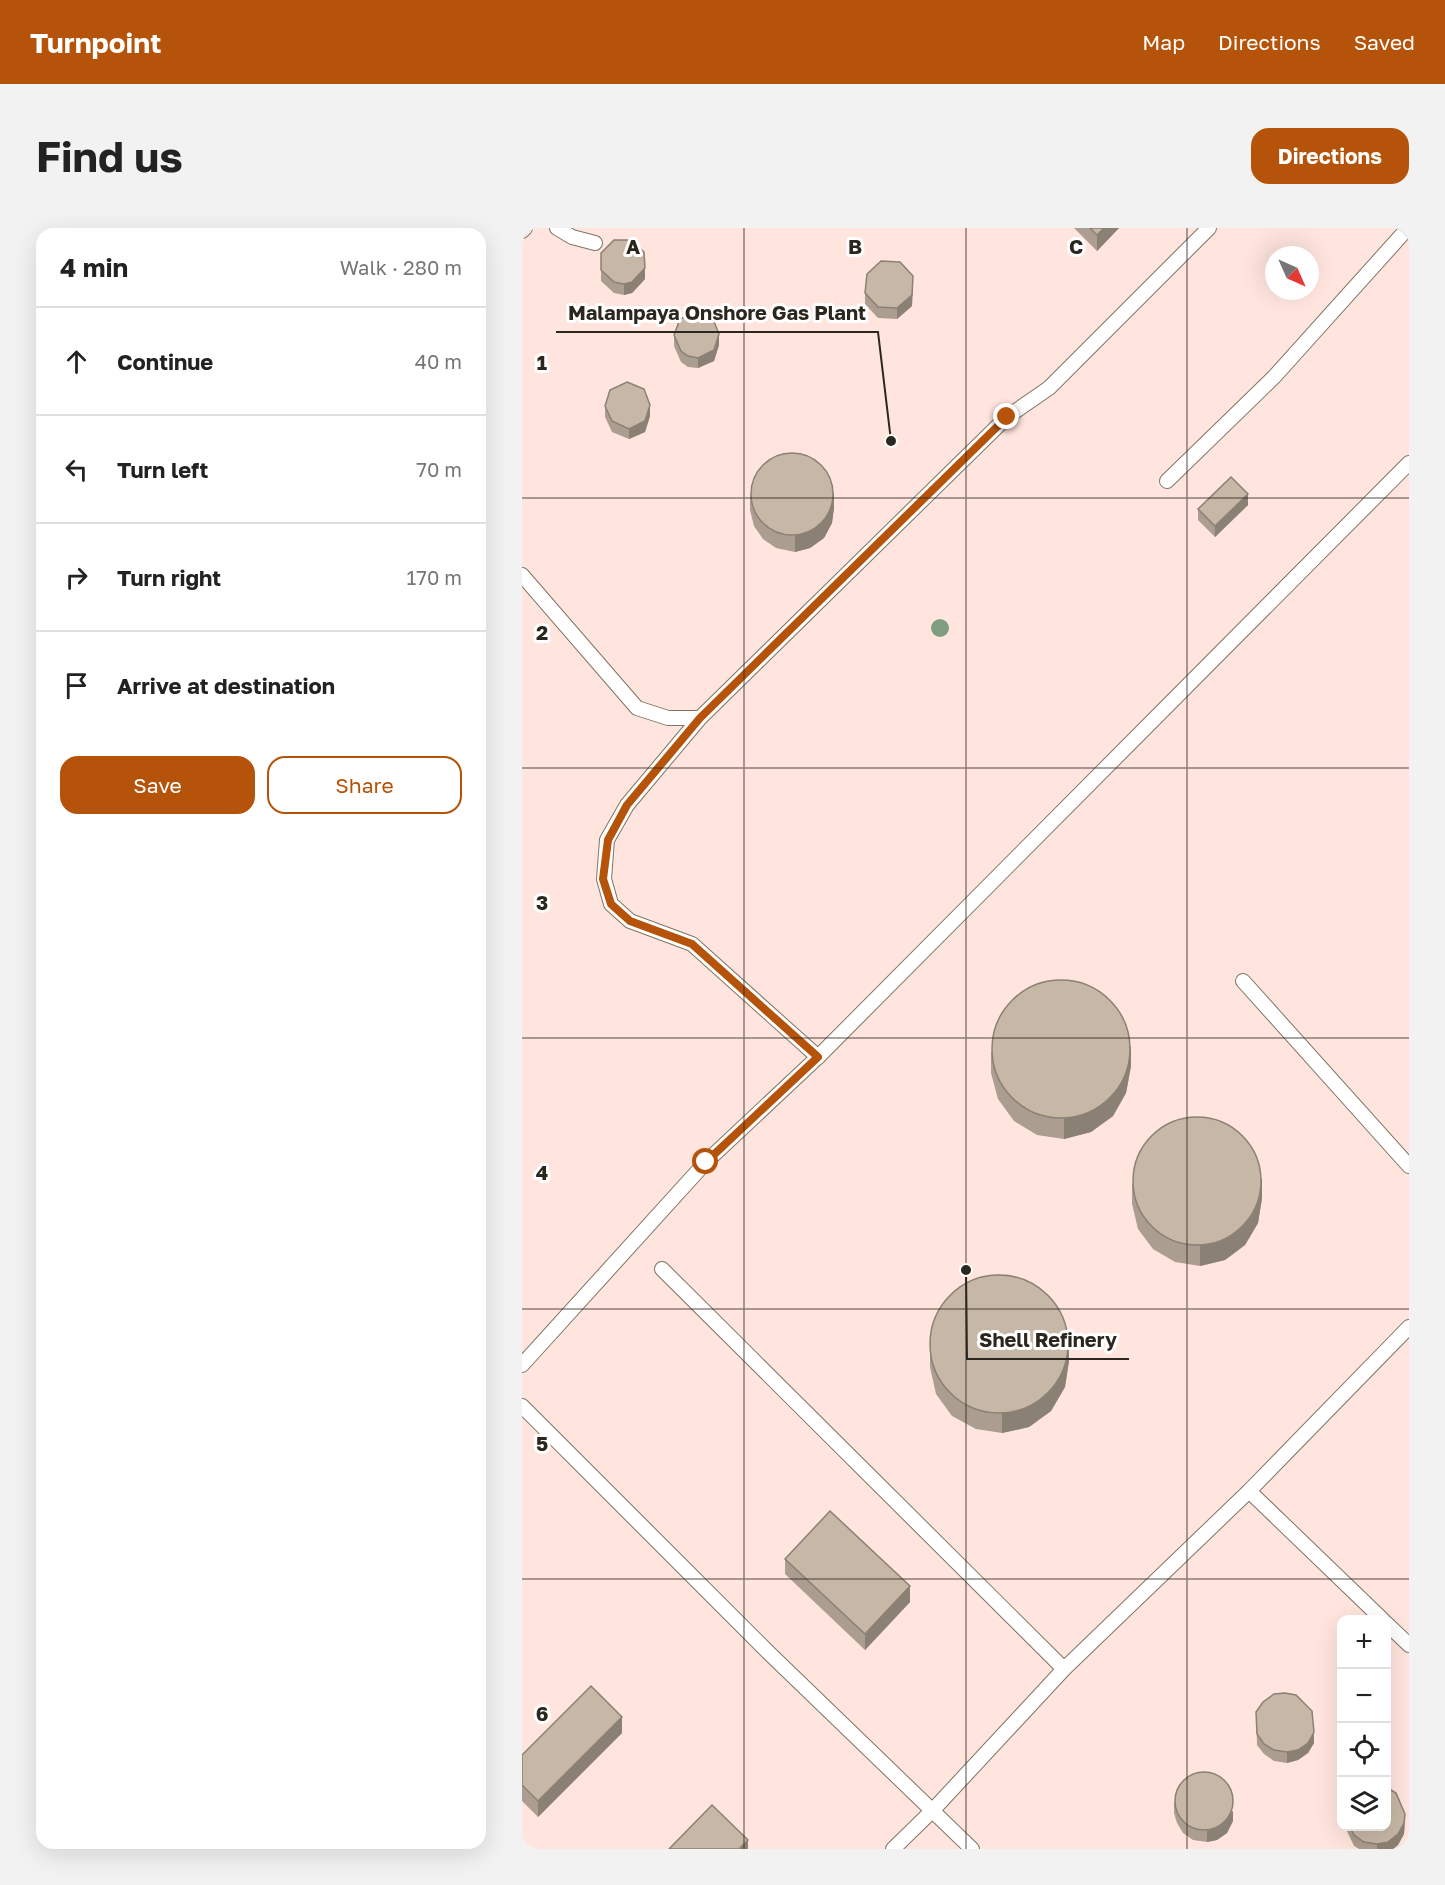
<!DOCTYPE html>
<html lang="en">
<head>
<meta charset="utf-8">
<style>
  :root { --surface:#fff; --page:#f2f2f2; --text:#222; --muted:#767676; --line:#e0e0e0; --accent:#b45309 }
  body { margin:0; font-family:"Golos Text",sans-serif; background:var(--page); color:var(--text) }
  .controls { position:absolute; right:18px; bottom:18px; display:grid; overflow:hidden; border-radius:12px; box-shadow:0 6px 24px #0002 }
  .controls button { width:54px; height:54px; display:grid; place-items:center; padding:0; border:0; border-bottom:2px solid var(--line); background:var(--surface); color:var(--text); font:30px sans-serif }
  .compass { position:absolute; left:743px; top:18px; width:54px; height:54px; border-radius:50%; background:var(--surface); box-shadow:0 6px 24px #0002; rotate:135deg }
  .stop { position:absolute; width:18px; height:18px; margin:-14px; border:4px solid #b45309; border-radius:50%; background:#fff }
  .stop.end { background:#b45309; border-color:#fff; box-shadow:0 2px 6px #0008 }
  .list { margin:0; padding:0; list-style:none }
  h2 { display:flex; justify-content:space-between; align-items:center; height:78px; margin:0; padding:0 24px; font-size:26px }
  h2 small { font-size:20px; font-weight:400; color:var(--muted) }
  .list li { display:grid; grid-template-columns:39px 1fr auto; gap:18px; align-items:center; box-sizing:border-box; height:108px; padding:0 24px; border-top:2px solid var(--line) }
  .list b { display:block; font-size:22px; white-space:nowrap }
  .list em { font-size:20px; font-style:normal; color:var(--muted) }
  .actions { display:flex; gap:12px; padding:18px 24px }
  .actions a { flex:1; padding:14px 0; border:2px solid var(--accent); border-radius:18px; text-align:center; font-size:21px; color:var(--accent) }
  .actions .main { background:var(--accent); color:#fff }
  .icon { flex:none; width:33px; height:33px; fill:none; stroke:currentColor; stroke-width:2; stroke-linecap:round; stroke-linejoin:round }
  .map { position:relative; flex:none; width:887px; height:1621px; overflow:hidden; border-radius:18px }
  header { display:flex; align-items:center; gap:36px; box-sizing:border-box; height:84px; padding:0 30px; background:var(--accent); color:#fff }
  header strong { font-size:28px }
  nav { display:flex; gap:33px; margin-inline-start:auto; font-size:21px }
  .intro { display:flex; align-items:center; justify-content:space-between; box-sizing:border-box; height:144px; padding:0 36px }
  h1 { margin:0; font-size:42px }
  .button { padding:15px 27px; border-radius:18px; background:var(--accent); color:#fff; font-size:21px; font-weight:700 }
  main { display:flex; gap:36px; padding:0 36px }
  aside { flex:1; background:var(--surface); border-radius:18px; box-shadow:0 6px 24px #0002 }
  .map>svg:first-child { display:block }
  .industrial { fill:#ffe5de; fill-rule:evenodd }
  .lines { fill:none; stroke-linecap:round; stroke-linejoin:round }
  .service-casing { stroke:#7f7463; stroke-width:16 }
  .service { stroke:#fff; stroke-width:14 }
  .tree { fill:#809e82 }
  .wall { fill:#ab9d8f }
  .shaded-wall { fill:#8b8074 }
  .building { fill:#c7b7a6; stroke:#8b8074; stroke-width:1.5 }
  .route { stroke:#b45309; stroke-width:8 }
  .grid { fill:none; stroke:#2b271f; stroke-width:1.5; stroke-opacity:0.55 }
  .grid-label { font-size:20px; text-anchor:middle; font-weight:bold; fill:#2b271f; stroke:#fff; stroke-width:6; stroke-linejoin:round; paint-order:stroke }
  .leader { fill:none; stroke:#2b271f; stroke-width:2 }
  .callout-dot { fill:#2b271f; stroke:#fff; stroke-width:2 }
  .callout-label { font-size:20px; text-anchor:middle; font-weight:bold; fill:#2b271f; stroke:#fff; stroke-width:6; stroke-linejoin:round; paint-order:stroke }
</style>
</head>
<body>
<header>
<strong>Turnpoint</strong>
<nav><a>Map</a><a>Directions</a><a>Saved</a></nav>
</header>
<div class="intro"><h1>Find us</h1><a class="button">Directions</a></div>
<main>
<aside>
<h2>4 min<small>Walk · 280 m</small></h2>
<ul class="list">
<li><svg class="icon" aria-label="ahead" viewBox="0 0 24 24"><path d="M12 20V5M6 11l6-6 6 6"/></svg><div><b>Continue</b></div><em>40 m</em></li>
<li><svg class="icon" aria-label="left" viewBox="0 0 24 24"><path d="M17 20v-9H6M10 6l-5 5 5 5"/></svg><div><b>Turn left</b></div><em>70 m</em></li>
<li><svg class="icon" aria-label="right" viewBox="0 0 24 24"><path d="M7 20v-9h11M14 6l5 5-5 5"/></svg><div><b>Turn right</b></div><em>170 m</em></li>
<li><svg class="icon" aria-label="arrive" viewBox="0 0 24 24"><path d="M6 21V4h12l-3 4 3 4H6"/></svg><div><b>Arrive at destination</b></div></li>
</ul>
<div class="actions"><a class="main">Save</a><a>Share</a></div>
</aside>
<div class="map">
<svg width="887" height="1621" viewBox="0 0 887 1621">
  <rect width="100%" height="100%" fill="#fef4e4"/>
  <!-- industrial -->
  <path class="industrial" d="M0,0H887V1621H0ZM752,27H788V63H752ZM820,1392H864V1598H820Z"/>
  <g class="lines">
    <defs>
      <g id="service">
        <polyline points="35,0 50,9 73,15"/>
        <polyline points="0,3 3,0"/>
        <polyline points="645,253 752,149 886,0"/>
        <polyline points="0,347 115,480 146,490 178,490 485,189 527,160 687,0"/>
        <polyline points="178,490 105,577 85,612 82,651 89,676 108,693 170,716 296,829"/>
        <polyline points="721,753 887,938"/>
        <polyline points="140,1041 542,1441"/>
        <polyline points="0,1137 184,934 296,829 887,235"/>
        <polyline points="0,1178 247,1425 450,1621"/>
        <polyline points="727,1263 861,1392"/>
        <polyline points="864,1395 887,1417"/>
        <polyline points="371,1621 411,1582 542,1441 727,1263 887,1099"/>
      </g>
    </defs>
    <!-- service casing -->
    <use href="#service" class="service-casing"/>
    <!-- service -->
    <use href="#service" class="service"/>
  </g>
  <!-- trees -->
  <circle class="tree" cx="418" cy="400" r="9"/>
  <!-- wall -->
  <g class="wall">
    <polygon points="552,0 597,0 575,23"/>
    <polygon points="79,25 123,51 110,65 102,67 92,65 79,53"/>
    <polygon points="391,59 390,78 375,91 356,90 343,76 343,65"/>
    <polygon points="152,107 197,117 192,133 176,140 166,139 159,134 152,118"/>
    <polygon points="83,178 128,188 123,204 107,211 90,204 83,189"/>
    <polygon points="228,267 312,280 310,295 302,310 288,320 273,324 254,320 241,311 232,298 228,282"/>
    <polygon points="726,277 693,309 676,292 676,281"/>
    <polygon points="469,824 609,838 604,865 591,888 569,904 542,911 515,907 492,893 476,871 469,845"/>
    <polygon points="610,956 740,970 736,995 723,1017 703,1032 678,1038 653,1034 631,1021 616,1001 610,976"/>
    <polygon points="408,1119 547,1133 543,1159 529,1183 507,1199 480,1205 454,1201 430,1188 414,1166 408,1139"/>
    <polygon points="263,1331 388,1374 343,1422 263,1346"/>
    <polygon points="734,1484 792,1515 786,1525 776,1532 765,1535 752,1533 742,1526 735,1517"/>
    <polygon points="100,1505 16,1589 0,1573 0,1527"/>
    <polygon points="652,1574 711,1593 705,1605 695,1612 685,1614 671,1612 661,1605 655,1595 652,1585"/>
    <polygon points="883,1596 882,1606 876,1617 871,1621 837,1621 832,1618 823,1599 864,1599"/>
  </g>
  <!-- shaded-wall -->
  <g class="shaded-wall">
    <polygon points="582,0 597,0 575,23 575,7"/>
    <polygon points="123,40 123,51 110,65 102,67 102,56"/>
    <polygon points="391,48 390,78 375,91 375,80"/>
    <polygon points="197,106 197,117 192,133 176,140 176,130"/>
    <polygon points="128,177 128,188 123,204 107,211 107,201"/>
    <polygon points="312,265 312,280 310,295 302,310 288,320 273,324 273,308"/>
    <polygon points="726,266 726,277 693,309 693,298"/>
    <polygon points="609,818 609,838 604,865 591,888 569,904 542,911 542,891"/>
    <polygon points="740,950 740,970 736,995 723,1017 703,1032 678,1038 678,1018"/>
    <polygon points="547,1113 547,1133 543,1159 529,1183 507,1199 480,1205 480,1185"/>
    <polygon points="388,1358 388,1374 343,1422 343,1406"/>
    <polygon points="100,1489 100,1505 16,1589 16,1573"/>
    <polygon points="792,1504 792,1515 786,1525 776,1532 765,1535 765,1524"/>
    <polygon points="711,1583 711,1593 705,1605 695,1612 685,1614 685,1603"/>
    <polygon points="883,1586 882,1606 876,1617 871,1621 855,1621 855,1616"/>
    <polygon points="226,1612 226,1621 217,1621"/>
  </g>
  <!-- building -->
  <g class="building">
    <polygon points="568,0 582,0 575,7"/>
    <polygon points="92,12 109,12 122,24 123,40 110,54 102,56 92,54 79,42 79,25"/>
    <polygon points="359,33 378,34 391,48 390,67 375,80 356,79 343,65 345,46"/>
    <polygon points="174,84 191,91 197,106 192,122 176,130 166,128 159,123 152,107 158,91"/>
    <polygon points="105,154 122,161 128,177 123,193 107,201 90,193 83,178 88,162"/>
    <circle cx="270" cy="266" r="41"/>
    <polygon points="709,249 726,266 693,298 676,281"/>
    <circle cx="539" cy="821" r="69"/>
    <circle cx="675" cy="953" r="64"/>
    <circle cx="477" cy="1116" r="69"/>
    <polygon points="308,1283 388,1358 343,1406 263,1331"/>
    <polygon points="69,1458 100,1489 16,1573 0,1557 0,1527"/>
    <polygon points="763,1465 774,1467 790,1483 792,1504 786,1515 776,1522 765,1524 752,1522 742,1516 735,1506 734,1484 741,1474 752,1466"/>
    <circle cx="682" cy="1573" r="29"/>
    <polygon points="864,1559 874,1565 883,1586 882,1595 876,1606 866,1614 855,1616 842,1614 832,1607 828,1599 864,1599"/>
    <polygon points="190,1577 226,1612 217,1621 147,1621"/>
  </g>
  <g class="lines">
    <!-- route -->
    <polyline class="route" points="184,934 296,829 170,716 108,693 89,676 81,651 86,612 105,577 178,490 485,189"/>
  </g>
  <!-- grid -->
  <path class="grid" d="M222,0V1621M444,0V1621M665,0V1621M0,270H887M0,540H887M0,810H887M0,1081H887M0,1351H887"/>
  <g class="grid-label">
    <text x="111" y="26">A</text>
    <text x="333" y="26">B</text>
    <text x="554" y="26">C</text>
    <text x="20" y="142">1</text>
    <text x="20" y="412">2</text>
    <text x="20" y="682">3</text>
    <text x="20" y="952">4</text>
    <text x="20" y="1223">5</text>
    <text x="20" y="1493">6</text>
  </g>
  <!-- callouts -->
  <path class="leader" d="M369 213L356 104H34M444 1042L445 1131H607"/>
  <g class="callout-dot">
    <circle cx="369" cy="213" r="6"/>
    <circle cx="444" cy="1042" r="6"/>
  </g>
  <g class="callout-label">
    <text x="195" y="92">Malampaya Onshore Gas Plant</text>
    <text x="526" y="1119">Shell Refinery</text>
  </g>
</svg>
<div class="controls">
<button>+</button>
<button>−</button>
<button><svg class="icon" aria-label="locate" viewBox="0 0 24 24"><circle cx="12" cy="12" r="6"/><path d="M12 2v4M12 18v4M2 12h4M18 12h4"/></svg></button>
<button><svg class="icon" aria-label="layers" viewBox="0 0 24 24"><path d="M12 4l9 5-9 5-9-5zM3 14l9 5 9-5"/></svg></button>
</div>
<svg class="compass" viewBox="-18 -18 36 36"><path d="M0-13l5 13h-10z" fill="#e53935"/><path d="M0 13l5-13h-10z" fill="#767676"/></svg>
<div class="stop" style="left:184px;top:934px"></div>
<div class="stop end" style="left:485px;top:189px"></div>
</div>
</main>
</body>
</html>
